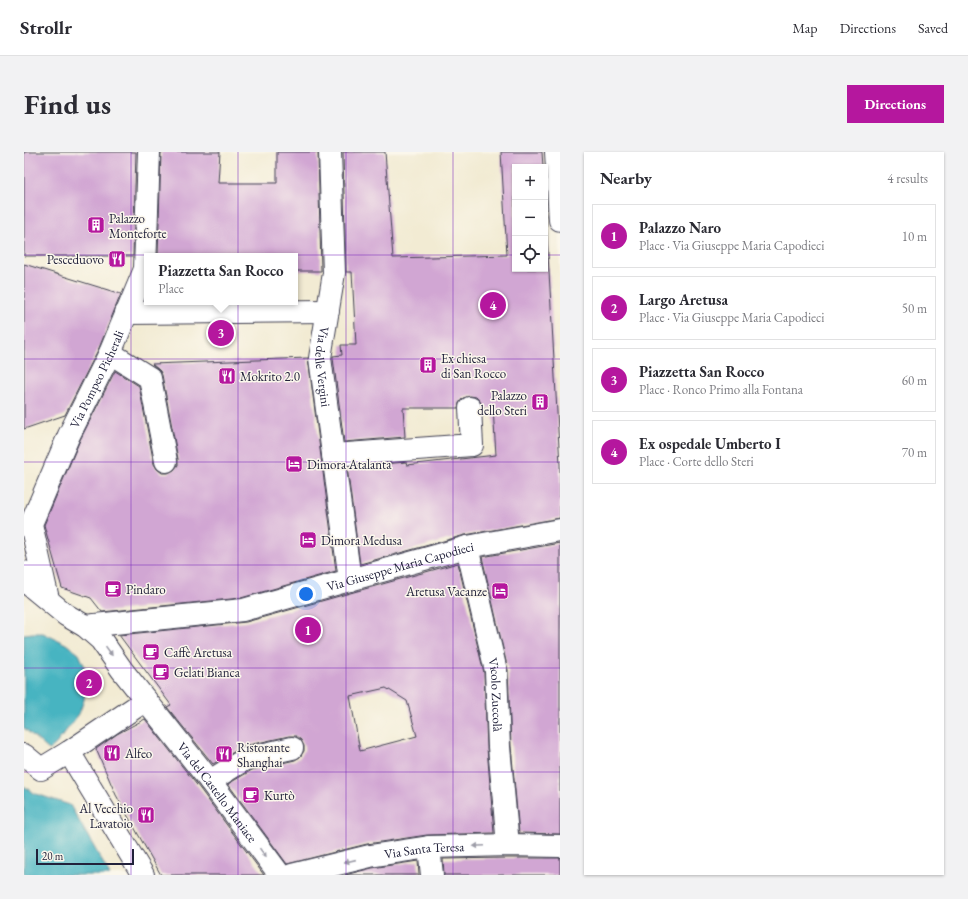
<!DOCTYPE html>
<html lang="en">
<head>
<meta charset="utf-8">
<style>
  :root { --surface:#fff; --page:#f2f2f3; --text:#2b2b33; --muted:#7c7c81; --line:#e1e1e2; --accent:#b5179e }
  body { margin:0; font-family:"EB Garamond",serif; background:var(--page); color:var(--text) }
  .controls { position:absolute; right:12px; top:12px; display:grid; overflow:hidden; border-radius:0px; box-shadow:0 1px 3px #0004 }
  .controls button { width:36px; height:36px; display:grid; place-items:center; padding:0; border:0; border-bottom:1px solid var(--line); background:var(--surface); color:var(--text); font:20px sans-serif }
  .scale { position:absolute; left:12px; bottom:10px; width:98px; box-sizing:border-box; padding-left:4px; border:2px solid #22223b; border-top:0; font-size:11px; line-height:14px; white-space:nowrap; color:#22223b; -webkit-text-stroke:3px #fbf7ec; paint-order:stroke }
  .you { position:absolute; left:282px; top:442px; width:14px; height:14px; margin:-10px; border:3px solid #fff; border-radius:50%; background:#1a73e8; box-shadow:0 0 0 6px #1a73e833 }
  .badge { display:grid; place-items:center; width:26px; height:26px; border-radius:50%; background:var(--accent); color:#fff; font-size:13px; font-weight:700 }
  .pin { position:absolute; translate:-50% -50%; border:2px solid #fff; box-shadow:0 1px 4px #0006 }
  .popup { position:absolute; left:120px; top:101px; width:154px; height:52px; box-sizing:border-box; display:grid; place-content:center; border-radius:0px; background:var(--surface); filter:drop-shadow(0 1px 3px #0005); font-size:13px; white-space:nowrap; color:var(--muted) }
  .popup b { font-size:15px; color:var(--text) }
  .popup::after { content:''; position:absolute; left:50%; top:100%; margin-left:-8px; border:8px solid transparent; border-top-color:var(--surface) }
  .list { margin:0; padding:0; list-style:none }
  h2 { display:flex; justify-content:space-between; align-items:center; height:52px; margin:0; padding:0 16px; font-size:17px }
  h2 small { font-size:13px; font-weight:400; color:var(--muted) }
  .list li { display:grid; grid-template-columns:26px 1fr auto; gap:12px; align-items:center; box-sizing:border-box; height:64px; margin:0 8px 8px; padding:0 8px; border:1px solid var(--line); border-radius:0px }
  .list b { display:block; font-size:15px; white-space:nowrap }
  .list p { margin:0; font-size:13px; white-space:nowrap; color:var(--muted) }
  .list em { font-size:13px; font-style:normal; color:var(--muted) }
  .icon { flex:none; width:22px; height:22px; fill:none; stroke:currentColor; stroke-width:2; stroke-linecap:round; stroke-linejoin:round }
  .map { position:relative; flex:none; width:536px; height:723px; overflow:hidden; border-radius:0px }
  header { display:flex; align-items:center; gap:24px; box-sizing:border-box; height:56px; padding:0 20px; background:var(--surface); border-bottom:1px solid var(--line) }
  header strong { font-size:19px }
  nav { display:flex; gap:22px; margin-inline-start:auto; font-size:14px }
  .intro { display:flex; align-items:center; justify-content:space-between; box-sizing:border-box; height:96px; padding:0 24px }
  h1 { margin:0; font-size:28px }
  .button { padding:10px 18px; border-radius:0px; background:var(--accent); color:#fff; font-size:14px; font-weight:700 }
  main { display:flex; gap:24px; padding:0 24px }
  aside { flex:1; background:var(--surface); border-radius:0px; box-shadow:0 1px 3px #0004 }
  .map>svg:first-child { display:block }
  .water { fill:#46b4c1; stroke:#346b7e }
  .building { fill:#d1a6d3; fill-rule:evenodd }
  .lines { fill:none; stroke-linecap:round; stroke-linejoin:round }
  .minor-casing { stroke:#414052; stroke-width:24 }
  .minor { stroke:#fff; stroke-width:22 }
  .oneway { fill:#9c9ca7 }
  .grid { fill:none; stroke:#7b2cbf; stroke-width:1; stroke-opacity:0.55 }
  .labels { text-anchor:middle; stroke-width:3; stroke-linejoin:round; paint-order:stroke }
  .poi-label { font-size:13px; fill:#22223b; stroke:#fbf7ec; text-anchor:start }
  .street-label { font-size:13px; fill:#22223b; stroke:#fbf7ec }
</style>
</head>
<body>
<header>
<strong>Strollr</strong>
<nav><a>Map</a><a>Directions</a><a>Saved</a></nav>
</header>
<div class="intro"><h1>Find us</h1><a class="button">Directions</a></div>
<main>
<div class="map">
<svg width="536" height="723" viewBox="0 0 536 723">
  <rect width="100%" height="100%" fill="#fbf7ec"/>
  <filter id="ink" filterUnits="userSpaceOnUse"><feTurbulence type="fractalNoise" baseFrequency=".025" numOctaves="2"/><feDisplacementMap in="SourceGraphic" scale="8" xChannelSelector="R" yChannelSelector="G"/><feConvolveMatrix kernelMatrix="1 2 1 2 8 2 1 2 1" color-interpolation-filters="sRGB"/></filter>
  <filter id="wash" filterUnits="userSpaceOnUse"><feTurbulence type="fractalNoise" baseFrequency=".012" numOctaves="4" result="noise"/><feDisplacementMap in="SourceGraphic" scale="16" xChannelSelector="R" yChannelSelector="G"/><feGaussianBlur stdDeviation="0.9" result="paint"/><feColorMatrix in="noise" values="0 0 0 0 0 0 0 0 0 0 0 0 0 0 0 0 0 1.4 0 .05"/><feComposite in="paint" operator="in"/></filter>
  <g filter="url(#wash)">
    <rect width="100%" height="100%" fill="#f2ebd3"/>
    <!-- water -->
    <g class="water">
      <polygon points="9,481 19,481 42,492 55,502 60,513 62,535 60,548 55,562 32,592 25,598 0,576 0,482"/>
      <polygon points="0,634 9,641 46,653 86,723 0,723"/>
    </g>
    <g id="blocks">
      <!-- building -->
      <g class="building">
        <polygon points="0,0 112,0 109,104 0,104"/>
        <polygon points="137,0 196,0 194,31 253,31 253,0 294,0 297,119 271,119 271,104 134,104"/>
        <polygon points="319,0 361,0 369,106 483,103 477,0 518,0 519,15 491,15 491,117 521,117 521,49 536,313 536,366 441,383 336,412 323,315 382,310 383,313 472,303 469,256 459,256 456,249 452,245 446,244 439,246 435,251 434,256 379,256 381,285 320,290 309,206 309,204 318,203 317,193 332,193 328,120 322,120"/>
        <polygon points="0,112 97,142 75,196 41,263 0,277"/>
        <polygon points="284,206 312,419 217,446 78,460 67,446 38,436 20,373 56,288 91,219 115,234 130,312 133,317 138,321 144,321 150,318 154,313 154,307 138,223 136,219 128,212"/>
        <polygon points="536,391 536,682 495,681 487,594 484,518 458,405"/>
        <path d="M434,411L460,521L463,596L470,681L403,683L343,692L263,712L204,632L228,618L271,608L276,605L280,599V594L277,588L272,584H265L220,594L189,612L143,555L147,553L95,483L222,470ZM362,536L383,549L393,584L336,599L326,544Z"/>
        <polygon points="121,567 176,637 240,723 137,723 92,643 72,597 93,582"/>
        <polygon points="484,706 536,706 536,723 420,723 419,707"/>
        <polygon points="394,709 395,723 321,723 348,716"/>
      </g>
    </g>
  </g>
  <g filter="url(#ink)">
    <use href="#blocks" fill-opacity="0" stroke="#414052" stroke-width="1"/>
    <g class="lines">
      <defs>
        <g id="minor">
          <path id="s1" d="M306,0L310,121L296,206L326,428"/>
          <polyline points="532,0 536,68"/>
          <polyline points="102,161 304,159"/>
          <polyline points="86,201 126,226 142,309"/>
          <polyline points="309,303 448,293 446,256"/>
          <path id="s2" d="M443,395L472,519L475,595L484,693"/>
          <path id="s3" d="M0,420L8,435L42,463L61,474L77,488L98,518L186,629L256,723"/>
          <path id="s4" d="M24,447L7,372L45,283L86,201L121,117L125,0"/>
          <path id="s5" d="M61,474L219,458L443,395L536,378"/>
          <polyline points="45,600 119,723"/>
          <polyline points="0,603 17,617 45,600 122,548"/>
          <polyline points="186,629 223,606 268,596"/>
          <polyline points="405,695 408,723"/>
          <path id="s6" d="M268,723L346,704L405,695L484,693L536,694"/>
        </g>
      </defs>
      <!-- minor casing -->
      <use href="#minor" class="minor-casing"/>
      <!-- minor -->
      <use href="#minor" class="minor"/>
    </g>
    <!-- one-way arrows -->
    <defs><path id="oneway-solid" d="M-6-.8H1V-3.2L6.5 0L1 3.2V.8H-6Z"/></defs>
    <g class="oneway">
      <use href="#oneway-solid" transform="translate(85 499) rotate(55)"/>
      <use href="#oneway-solid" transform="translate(455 694) rotate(178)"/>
      <use href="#oneway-solid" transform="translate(239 701) rotate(54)"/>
      <use href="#oneway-solid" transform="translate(326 709) rotate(167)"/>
    </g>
  </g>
  <!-- grid -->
  <path class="grid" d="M107,0V723M214,0V723M322,0V723M429,0V723M0,103H491M521,103H536M0,207H536M0,310H536M0,413H536M0,516H536M0,620H536"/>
  <!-- icons -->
  <defs>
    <symbol id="building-square" viewBox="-11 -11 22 22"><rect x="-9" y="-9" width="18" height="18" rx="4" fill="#b5179e" stroke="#fbf7ec"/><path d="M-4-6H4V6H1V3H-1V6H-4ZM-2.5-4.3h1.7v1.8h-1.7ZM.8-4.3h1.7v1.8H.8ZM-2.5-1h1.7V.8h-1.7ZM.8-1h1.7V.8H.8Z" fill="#fff"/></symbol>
    <symbol id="restaurant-square" viewBox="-11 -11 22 22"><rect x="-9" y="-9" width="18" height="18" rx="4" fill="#b5179e" stroke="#fbf7ec"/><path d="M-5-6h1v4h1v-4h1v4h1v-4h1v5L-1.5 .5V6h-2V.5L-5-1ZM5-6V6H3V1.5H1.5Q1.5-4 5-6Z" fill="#fff"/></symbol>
    <symbol id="hotel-square" viewBox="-11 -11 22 22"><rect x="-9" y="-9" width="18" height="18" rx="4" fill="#b5179e" stroke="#fbf7ec"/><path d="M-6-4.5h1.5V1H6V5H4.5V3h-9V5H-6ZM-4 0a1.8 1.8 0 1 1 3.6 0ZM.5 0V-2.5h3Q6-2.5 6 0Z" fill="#fff"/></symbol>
    <symbol id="cafe-square" viewBox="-11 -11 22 22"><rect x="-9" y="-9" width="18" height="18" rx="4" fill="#b5179e" stroke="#fbf7ec"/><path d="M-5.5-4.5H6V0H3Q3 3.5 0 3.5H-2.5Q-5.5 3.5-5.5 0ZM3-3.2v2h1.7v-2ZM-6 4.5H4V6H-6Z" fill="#fff"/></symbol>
  </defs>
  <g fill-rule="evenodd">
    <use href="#building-square" x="62" y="63" width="20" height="20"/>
    <use href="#restaurant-square" x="83" y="97" width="20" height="20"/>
    <use href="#building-square" x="394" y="203" width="20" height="20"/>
    <use href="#restaurant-square" x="193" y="214" width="20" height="20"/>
    <use href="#building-square" x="506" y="240" width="20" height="20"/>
    <use href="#hotel-square" x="260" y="302" width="20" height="20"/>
    <use href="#hotel-square" x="274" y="378" width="20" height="20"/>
    <use href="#cafe-square" x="79" y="427" width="20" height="20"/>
    <use href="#hotel-square" x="466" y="429" width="20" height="20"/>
    <use href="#cafe-square" x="117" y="490" width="20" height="20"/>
    <use href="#cafe-square" x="127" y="510" width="20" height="20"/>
    <use href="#restaurant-square" x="78" y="591" width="20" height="20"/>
    <use href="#restaurant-square" x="190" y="592" width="20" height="20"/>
    <use href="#cafe-square" x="217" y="633" width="20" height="20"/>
    <use href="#restaurant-square" x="112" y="653" width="20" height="20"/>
  </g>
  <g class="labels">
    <!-- poi labels -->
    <g class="poi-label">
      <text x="85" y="71">Palazzo<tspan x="85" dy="15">Monteforte</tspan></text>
      <text x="80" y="112" text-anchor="end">Pesceduovo</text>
      <text x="417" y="211">Ex chiesa<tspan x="417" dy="15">di San Rocco</tspan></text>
      <text x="216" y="229">Mokrito 2.0</text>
      <text x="503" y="248" text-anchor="end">Palazzo<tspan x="503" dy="15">dello Steri</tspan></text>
      <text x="283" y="317">Dimora Atalanta</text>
      <text x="297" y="393">Dimora Medusa</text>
      <text x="102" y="442">Pindaro</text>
      <text x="463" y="444" text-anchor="end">Aretusa Vacanze</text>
      <text x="140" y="505">Caffè Aretusa</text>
      <text x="150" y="525">Gelati Bianca</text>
      <text x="213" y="600">Ristorante<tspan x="213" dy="15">Shanghai</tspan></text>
      <text x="101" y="606">Alfeo</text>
      <text x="240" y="648">Kurtò</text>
      <text x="109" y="661" text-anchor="end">Al Vecchio<tspan x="109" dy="15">Lavatoio</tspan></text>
    </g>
    <!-- street labels -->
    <g class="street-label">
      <text dy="5" stroke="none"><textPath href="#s1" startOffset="216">Via delle Vergini</textPath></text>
      <text dy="5" stroke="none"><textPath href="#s4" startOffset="236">Via Pompeo Picherali</textPath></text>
      <text dy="5" stroke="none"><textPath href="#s5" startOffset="322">Via Giuseppe Maria Capodieci</textPath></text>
      <text dy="5" stroke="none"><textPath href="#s2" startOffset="151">Vicolo Zuccolà</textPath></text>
      <text dy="5" stroke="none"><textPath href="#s3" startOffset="296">Via del Castello Maniace</textPath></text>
      <text dy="5" stroke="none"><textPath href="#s6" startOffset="135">Via Santa Teresa</textPath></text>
    </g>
  </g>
</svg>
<div class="controls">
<button>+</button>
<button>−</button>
<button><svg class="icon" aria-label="locate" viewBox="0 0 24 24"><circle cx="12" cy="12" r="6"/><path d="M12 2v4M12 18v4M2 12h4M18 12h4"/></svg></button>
</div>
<div class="scale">20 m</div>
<div class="you"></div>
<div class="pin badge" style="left:284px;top:478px">1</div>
<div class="pin badge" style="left:65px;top:531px">2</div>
<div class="pin badge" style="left:197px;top:181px">3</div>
<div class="popup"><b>Piazzetta San Rocco</b>Place</div>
<div class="pin badge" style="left:469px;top:153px">4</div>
</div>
<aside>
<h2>Nearby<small>4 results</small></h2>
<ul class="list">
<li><span class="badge">1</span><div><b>Palazzo Naro</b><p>Place · Via Giuseppe Maria Capodieci</p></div><em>10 m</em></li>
<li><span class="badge">2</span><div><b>Largo Aretusa</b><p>Place · Via Giuseppe Maria Capodieci</p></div><em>50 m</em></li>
<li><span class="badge">3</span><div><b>Piazzetta San Rocco</b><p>Place · Ronco Primo alla Fontana</p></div><em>60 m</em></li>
<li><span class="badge">4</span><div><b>Ex ospedale Umberto I</b><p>Place · Corte dello Steri</p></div><em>70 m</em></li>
</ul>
</aside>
</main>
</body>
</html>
